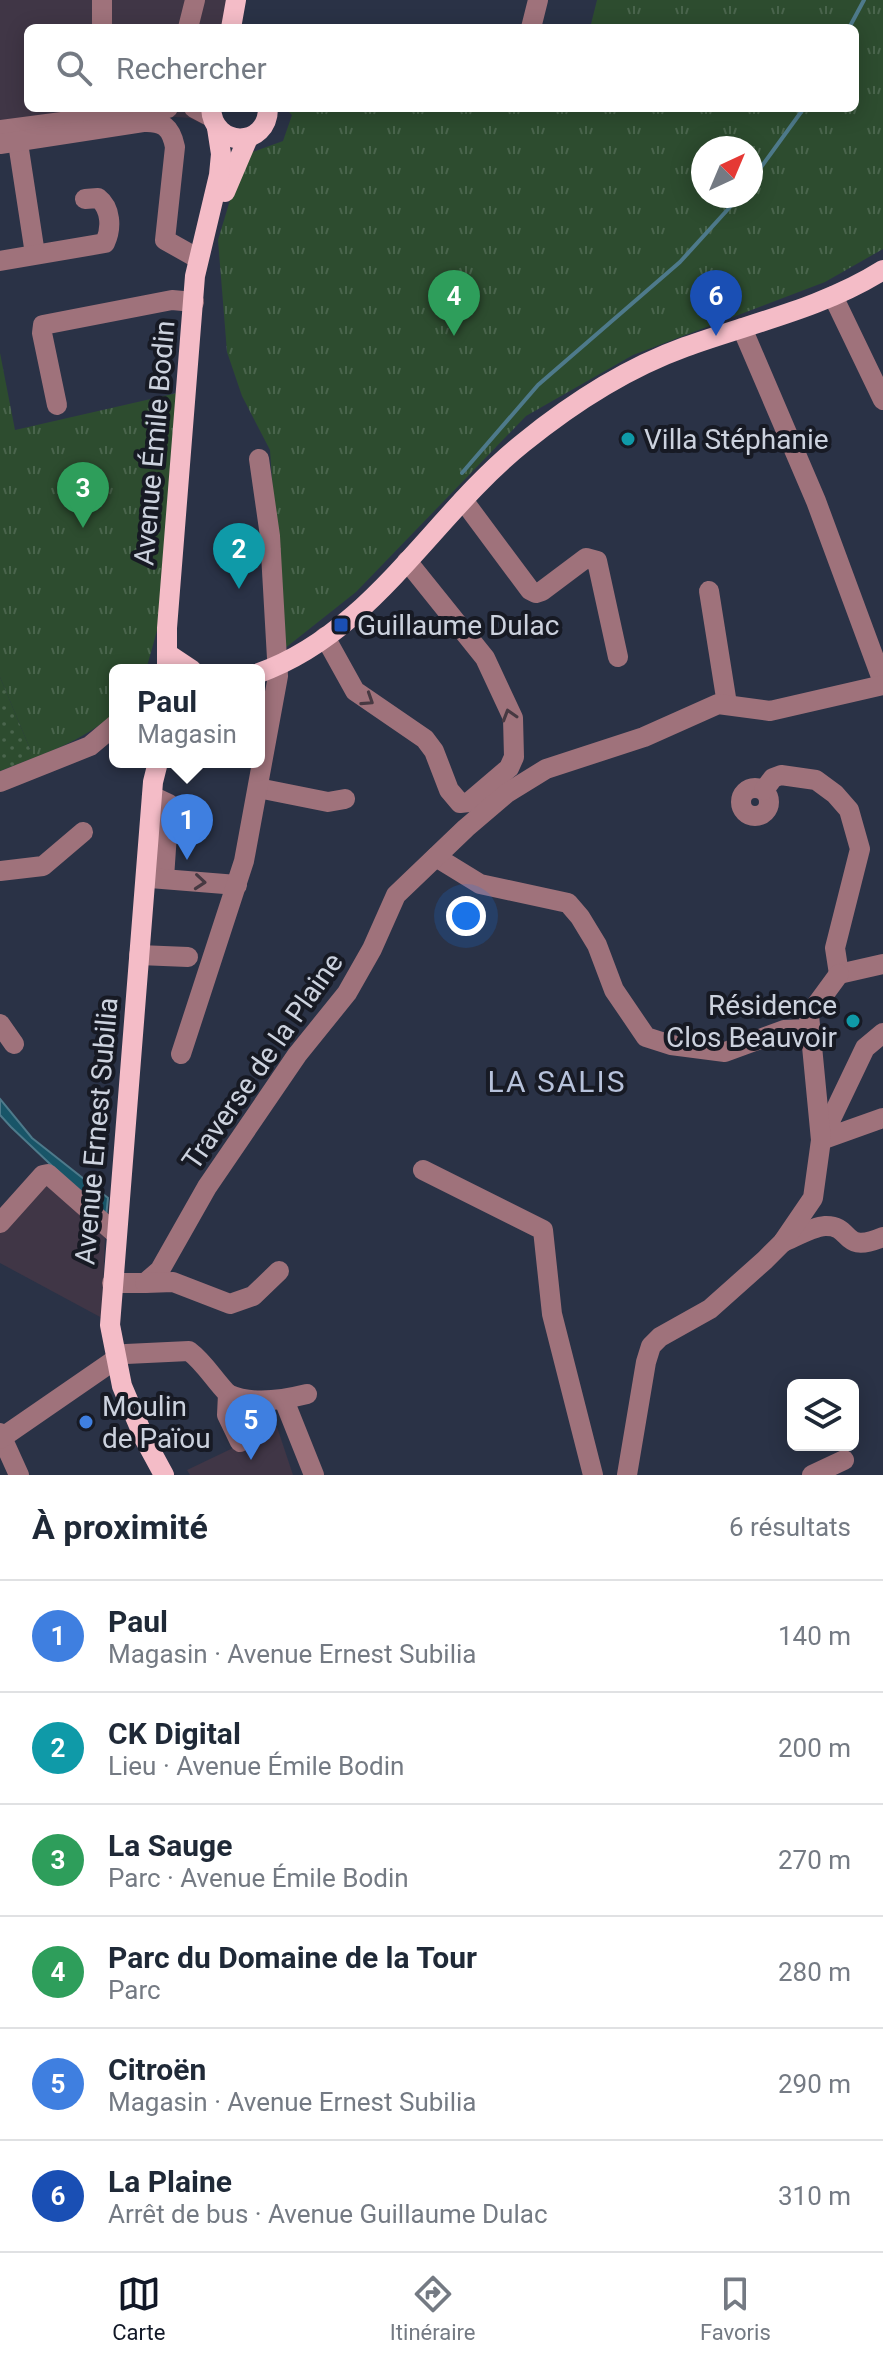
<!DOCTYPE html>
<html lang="fr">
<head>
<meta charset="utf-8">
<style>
  :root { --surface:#fff; --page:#f2f2f3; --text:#1f2937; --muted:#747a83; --line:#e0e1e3; --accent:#111827 }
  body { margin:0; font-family:Roboto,sans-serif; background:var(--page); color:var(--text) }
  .controls { position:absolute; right:24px; bottom:24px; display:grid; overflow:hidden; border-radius:12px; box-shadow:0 4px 20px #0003 }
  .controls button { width:72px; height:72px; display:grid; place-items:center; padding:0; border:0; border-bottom:2px solid var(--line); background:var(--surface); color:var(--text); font:40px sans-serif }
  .compass { position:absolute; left:691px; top:136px; width:72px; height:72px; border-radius:50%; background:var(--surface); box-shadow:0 4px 20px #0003; rotate:44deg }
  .you { position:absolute; left:466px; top:916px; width:28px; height:28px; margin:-20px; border:6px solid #fff; border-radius:50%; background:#1a73e8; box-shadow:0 0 0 12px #1a73e833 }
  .badge { display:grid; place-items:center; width:52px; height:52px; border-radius:50%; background:var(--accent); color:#fff; font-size:26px; font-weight:700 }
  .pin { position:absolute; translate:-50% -66px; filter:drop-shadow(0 2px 4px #0008) }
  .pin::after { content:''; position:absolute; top:42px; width:28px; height:24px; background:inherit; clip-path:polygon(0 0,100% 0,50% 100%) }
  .popup { position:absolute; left:109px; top:664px; width:156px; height:104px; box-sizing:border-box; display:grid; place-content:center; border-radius:12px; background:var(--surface); filter:drop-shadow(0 2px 6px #0005); font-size:26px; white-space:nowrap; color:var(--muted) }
  .popup b { font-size:30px; color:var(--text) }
  .popup::after { content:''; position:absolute; left:50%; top:100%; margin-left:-16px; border:16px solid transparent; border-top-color:var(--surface) }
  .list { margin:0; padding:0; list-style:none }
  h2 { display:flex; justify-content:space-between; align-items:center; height:104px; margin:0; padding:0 32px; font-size:34px }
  h2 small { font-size:26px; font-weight:400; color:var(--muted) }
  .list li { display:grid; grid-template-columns:52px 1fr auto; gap:24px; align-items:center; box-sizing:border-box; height:112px; padding:0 32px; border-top:2px solid var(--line) }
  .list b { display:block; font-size:30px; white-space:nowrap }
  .list p { margin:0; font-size:26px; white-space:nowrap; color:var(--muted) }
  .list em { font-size:26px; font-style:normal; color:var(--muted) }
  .icon { flex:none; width:44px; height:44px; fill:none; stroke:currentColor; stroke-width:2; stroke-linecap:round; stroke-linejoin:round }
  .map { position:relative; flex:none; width:883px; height:1475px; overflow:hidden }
  .search { position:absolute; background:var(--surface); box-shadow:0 4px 20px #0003; left:24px; right:24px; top:24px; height:88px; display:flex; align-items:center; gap:20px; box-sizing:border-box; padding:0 28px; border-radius:12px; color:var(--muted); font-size:30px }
  .sheet { height:776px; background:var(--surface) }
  nav { display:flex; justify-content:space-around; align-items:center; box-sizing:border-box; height:112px; border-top:2px solid var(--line); background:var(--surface); font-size:22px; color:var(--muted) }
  nav a { display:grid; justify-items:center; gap:4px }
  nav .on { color:var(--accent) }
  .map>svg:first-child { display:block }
  .commercial { fill:#403646 }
  .grass { fill:url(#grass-dots) }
  .park { fill:url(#park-tufts); fill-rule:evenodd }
  .water { fill:#185568; stroke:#4e7a8b; stroke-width:2 }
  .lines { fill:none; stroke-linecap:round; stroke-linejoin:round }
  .stream { stroke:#4e7a8b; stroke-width:4 }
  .minor { stroke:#9f727b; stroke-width:20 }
  .major { stroke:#f4bcc7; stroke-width:20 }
  .oneway { stroke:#473942 }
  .culture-dot { fill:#0f9aa8; stroke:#171a24; stroke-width:3 }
  .transit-dot { fill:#1a4fb4; stroke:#171a24; stroke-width:3 }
  .shop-dot { fill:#3f7fe0; stroke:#171a24; stroke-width:3 }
  .labels { text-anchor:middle; stroke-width:8; stroke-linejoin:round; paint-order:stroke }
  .poi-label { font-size:28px; fill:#ccd2de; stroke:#171a24; text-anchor:start }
  .street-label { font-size:28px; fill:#ccd2de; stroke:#171a24 }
  .neighbourhood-label { font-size:30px; letter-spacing:2px; fill:#b7c2db; stroke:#171a24 }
</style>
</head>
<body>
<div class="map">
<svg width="883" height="1475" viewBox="0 0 883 1475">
  <defs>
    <pattern id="grass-dots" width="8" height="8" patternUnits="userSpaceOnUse" patternTransform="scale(2)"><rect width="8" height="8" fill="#2d4c2f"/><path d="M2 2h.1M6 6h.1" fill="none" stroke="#4a654d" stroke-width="1.8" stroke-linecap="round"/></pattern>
    <pattern id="park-tufts" width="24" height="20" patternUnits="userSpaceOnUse" patternTransform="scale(2)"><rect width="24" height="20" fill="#2d4c2f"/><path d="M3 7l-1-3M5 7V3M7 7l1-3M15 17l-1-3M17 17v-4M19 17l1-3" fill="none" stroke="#4a654d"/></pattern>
  </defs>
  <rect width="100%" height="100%" fill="#2a3246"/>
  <!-- commercial -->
  <g class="commercial">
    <polygon points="0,0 229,0 223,28 28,28 28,108 206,108 202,124 190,118 161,116 0,139"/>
    <polygon points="46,1181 105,1236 102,1318 0,1263 0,1231"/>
    <polygon points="277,1427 293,1475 190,1475 187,1470"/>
  </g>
  <!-- grass -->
  <polygon class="grass" points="0,677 31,751 31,759 0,771"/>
  <!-- park -->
  <g class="park">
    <path d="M597,0H883V249L825,282L633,355L526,416L356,592L284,649L270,450L242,396L227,352L218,240L237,177L247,154L283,141L292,115L285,108H855V28H590ZM703,148H751V196H703Z"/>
    <path d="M0,353L15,430L177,393L158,627L146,670H115V713C89,735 63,747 31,759V751L0,677Z"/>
  </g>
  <!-- water -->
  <polygon class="water" points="0,1099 32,1138 108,1198 106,1217 11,1127 0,1115"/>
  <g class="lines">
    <!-- stream -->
    <g class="stream">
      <polyline points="849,28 864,0"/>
      <polyline points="751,181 804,108"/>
      <polyline points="462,473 538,385 680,262 740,196"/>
    </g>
    <!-- minor -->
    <g class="minor">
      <polyline points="102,0 102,28"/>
      <polyline points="188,28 195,0"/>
      <polyline points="531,28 538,0"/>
      <polyline points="194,108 211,117"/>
      <polyline points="0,130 168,108"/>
      <polyline points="18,143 35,254"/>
      <path d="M0,144L143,122C163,121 171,127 175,147L165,240L197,258"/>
      <path d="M0,261L105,243C112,228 111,208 98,198L85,199"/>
      <polyline points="833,296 883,400"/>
      <polyline points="742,328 816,501 883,682"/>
      <polyline points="57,405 42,333 43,325 172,300 194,302"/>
      <polyline points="463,500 530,590 536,593 542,591 586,558 597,561 618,657"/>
      <polyline points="709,591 727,704"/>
      <polyline points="325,637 355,691 425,739 434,751 449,790 460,803 469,802 509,768 514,757 513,718 485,658 407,561"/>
      <polyline points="0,782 90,746 115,725"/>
      <circle cx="755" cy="802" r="14"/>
      <polyline points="258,788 328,802 345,799"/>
      <polyline points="764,790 773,778 781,775 816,780 835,794 849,810 860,849 835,948 839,974"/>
      <polyline points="152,796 169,804 164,878"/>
      <polyline points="436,857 480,884 568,903 580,917 597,945 614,990 646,1037 671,1045 725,1052 784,1030 809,1029"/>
      <polyline points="0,871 43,866 83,832"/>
      <polyline points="150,878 237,885"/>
      <polyline points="139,955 188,957"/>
      <polyline points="839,974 883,964"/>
      <polyline points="0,1024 14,1044"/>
      <polyline points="883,1033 865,1048 821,1140 883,1118"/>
      <polyline points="181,1054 244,861 278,676 270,536 259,459"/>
      <polyline points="423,1170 543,1230 552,1314 593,1475"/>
      <polyline points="0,1223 43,1175 48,1174 116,1234"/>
      <path d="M783,1242C795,1237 812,1227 825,1226C854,1225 840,1255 883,1237"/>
      <polyline points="112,1283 145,1283 160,1270 207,1187 297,1055 347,993 372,949 396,895 466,828 507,793 546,769 644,737 718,704 770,711 883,685"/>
      <polyline points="145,1283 173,1282 230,1304 253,1296 279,1271"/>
      <path d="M228,1394C251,1405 283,1400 307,1394"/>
      <polyline points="284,1400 314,1475"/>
      <polyline points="0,1433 19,1475"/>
      <path d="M0,1439L116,1359L126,1354L189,1351C205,1363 214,1380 228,1394L227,1415L240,1442"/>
      <polyline points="627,1475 646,1362 651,1346 660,1337 710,1309 765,1260 783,1242 813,1198 821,1140 809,1015 839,974"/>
      <polyline points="812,1475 844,1460"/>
    </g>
    <!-- major -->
    <g class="major">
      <polyline points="231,28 236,0"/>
      <path d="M211,108C213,149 268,148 268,108"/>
      <polyline points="225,192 248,138"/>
      <polyline points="168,654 192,670"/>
      <polyline points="167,670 167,628 195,276 219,175 221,154 217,128"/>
      <path d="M259,673C372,633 433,515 523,443C571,404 627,368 685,347C751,323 823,308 883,270"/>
      <polyline points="158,762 153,782 110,1325 122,1386 145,1440 164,1475"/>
    </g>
  </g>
  <!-- one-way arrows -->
  <defs><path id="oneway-chevron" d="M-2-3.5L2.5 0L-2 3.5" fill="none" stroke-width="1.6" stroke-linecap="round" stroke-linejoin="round" transform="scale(2)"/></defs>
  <g class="oneway">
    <use href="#oneway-chevron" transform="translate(368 700) rotate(33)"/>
    <use href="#oneway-chevron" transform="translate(509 715) rotate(-107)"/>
    <use href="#oneway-chevron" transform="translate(200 882) rotate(5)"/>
  </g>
  <!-- markers -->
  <g class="culture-dot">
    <circle cx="628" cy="439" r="8"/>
    <circle cx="853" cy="1021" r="8"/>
  </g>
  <rect class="transit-dot" x="333" y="617" width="16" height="16" rx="4"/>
  <circle class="shop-dot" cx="86" cy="1422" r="8"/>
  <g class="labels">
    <!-- poi labels -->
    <g class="poi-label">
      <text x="644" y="449">Villa Stéphanie</text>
      <text x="357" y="635">Guillaume Dulac</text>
      <text x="837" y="1015" text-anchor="end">Résidence<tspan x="837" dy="32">Clos Beauvoir</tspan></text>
      <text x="102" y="1416">Moulin<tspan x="102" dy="32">de Païou</tspan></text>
    </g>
    <!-- street labels -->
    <g class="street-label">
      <text transform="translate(154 443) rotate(-85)" y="10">Avenue Émile Bodin</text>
      <text transform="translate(262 1061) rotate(-55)" y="10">Traverse de la Plaine</text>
      <text transform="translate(96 1131) rotate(-85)" y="10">Avenue Ernest Subilia</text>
    </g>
    <!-- neighbourhood labels -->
    <g class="neighbourhood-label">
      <text x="557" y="1092">LA SALIS</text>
    </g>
  </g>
</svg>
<div class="controls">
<button><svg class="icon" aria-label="layers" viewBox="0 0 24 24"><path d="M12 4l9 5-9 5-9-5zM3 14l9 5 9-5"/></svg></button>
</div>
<svg class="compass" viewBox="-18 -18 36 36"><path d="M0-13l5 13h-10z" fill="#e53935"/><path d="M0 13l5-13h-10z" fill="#747a83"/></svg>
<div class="you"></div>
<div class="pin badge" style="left:187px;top:860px;background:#3f7fe0">1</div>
<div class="popup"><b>Paul</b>Magasin</div>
<div class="pin badge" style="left:239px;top:589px;background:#0f9aa8">2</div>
<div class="pin badge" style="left:83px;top:528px;background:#2e9e5b">3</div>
<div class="pin badge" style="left:454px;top:336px;background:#2e9e5b">4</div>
<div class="pin badge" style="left:251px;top:1460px;background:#3f7fe0">5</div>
<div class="pin badge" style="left:716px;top:336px;background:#1a4fb4">6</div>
<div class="search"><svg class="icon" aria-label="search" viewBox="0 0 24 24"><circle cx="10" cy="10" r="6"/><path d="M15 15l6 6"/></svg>Rechercher</div>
</div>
<section class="sheet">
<h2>À proximité<small>6 résultats</small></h2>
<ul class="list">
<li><span class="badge" style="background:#3f7fe0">1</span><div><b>Paul</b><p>Magasin · Avenue Ernest Subilia</p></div><em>140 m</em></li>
<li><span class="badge" style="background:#0f9aa8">2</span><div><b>CK Digital</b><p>Lieu · Avenue Émile Bodin</p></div><em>200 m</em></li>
<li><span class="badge" style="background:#2e9e5b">3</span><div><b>La Sauge</b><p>Parc · Avenue Émile Bodin</p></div><em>270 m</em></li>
<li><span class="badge" style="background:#2e9e5b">4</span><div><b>Parc du Domaine de la Tour</b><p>Parc</p></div><em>280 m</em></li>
<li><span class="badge" style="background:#3f7fe0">5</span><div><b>Citroën</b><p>Magasin · Avenue Ernest Subilia</p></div><em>290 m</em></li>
<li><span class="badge" style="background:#1a4fb4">6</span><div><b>La Plaine</b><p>Arrêt de bus · Avenue Guillaume Dulac</p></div><em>310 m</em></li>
</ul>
</section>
<nav>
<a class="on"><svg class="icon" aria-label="map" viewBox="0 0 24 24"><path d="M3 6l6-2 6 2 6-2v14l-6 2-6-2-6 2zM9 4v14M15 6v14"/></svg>Carte</a>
<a><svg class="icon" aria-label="directions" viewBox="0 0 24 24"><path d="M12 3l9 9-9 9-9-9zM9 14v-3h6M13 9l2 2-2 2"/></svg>Itinéraire</a>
<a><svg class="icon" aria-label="saved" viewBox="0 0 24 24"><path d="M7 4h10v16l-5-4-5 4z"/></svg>Favoris</a>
</nav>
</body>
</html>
